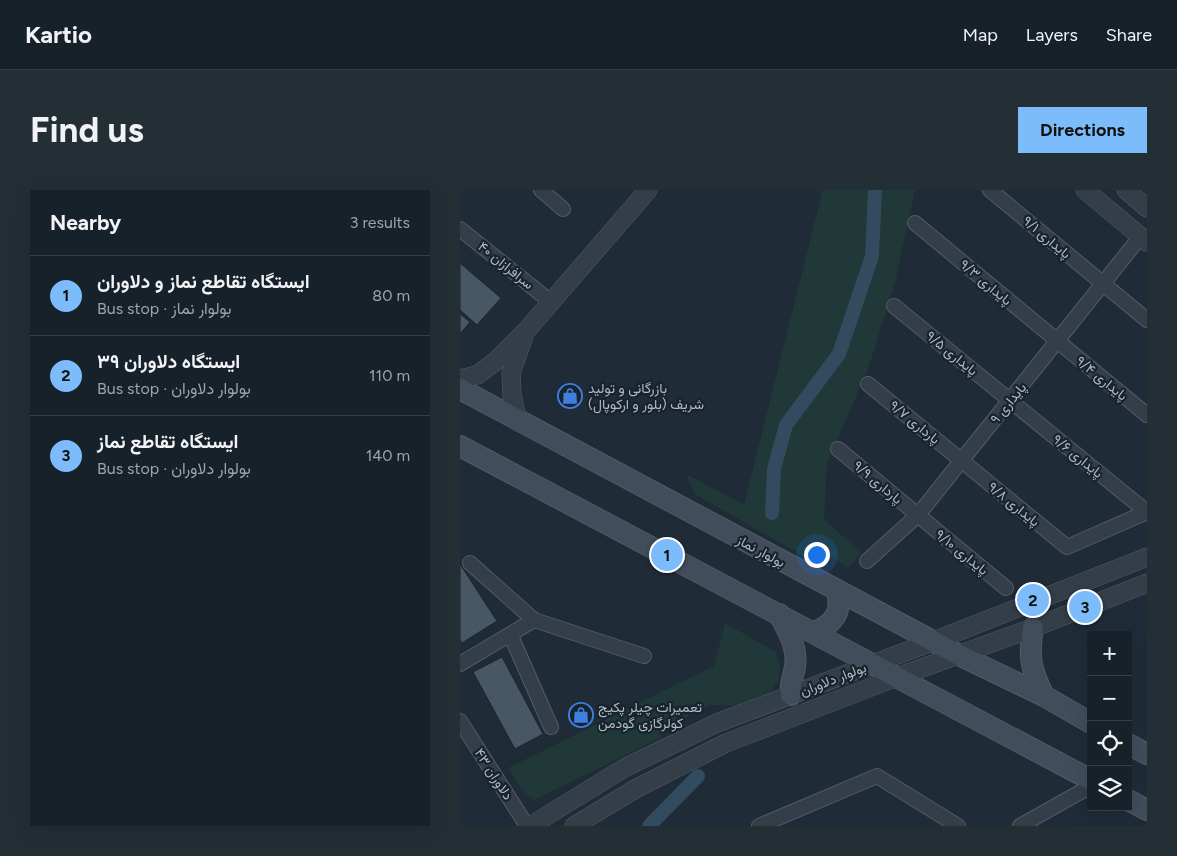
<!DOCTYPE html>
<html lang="en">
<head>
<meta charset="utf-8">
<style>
  :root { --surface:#172129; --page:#242e35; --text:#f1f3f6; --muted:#9ea3a8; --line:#363e46; --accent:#7cbcfa }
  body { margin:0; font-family:Figtree,Vazirmatn,sans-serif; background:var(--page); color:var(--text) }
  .controls { position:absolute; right:15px; bottom:15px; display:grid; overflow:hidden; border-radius:0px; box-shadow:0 5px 20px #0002 }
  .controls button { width:45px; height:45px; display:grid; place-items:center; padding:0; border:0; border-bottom:1px solid var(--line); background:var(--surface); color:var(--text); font:25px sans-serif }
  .you { position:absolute; left:356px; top:364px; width:18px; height:18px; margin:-12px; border:4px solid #fff; border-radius:50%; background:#1a73e8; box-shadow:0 0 0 8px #1a73e833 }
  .badge { display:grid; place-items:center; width:32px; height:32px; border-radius:50%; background:var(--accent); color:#111; font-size:16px; font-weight:700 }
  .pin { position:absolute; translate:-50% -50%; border:2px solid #fff; box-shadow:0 1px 5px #0006 }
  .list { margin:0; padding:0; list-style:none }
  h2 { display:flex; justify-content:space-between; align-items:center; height:65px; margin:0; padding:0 20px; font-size:21px }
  h2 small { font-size:16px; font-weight:400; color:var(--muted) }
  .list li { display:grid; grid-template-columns:32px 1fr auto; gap:15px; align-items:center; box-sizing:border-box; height:80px; padding:0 20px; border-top:1px solid var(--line) }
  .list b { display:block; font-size:19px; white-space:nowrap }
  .list p { margin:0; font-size:16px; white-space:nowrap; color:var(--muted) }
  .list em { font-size:16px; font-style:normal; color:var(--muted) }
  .icon { flex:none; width:28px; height:28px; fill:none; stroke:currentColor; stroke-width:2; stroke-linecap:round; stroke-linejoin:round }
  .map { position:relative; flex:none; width:687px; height:636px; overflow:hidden; border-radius:0px }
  header { display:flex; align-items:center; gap:30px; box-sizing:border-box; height:70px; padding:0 25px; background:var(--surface); border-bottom:1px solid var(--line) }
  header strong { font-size:24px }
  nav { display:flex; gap:28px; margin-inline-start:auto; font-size:18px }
  .intro { display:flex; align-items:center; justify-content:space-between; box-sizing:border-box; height:120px; padding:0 30px }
  h1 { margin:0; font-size:35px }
  .button { padding:12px 22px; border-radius:0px; background:var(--accent); color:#111; font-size:18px; font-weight:700 }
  main { display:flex; gap:30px; padding:0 30px }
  aside { flex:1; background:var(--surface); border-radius:0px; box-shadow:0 5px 20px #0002 }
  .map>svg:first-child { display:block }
  .green { fill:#213838 }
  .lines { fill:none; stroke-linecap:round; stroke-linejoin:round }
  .canal { stroke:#324b5f; stroke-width:14 }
  .building { fill:#475763; stroke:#1a252e }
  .minor-casing { stroke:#505c66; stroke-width:16 }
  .tertiary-casing { stroke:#505c66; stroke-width:19 }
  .secondary-casing { stroke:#505c66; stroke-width:22 }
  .minor { stroke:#333e48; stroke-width:14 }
  .tertiary { stroke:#333e48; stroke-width:18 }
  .secondary { stroke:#414d5b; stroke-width:20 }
  .labels { text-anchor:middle; stroke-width:4.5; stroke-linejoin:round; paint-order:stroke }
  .street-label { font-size:14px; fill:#adb9c5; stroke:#18232c }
  .poi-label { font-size:14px; fill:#adb9c5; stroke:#18232c; text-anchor:start }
</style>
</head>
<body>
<header>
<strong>Kartio</strong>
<nav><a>Map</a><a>Layers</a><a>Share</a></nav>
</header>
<div class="intro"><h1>Find us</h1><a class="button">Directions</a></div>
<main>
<aside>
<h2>Nearby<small>3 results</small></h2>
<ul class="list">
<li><span class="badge">1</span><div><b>ایستگاه تقاطع نماز و دلاوران</b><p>Bus stop · بولوار نماز</p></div><em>80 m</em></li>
<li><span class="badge">2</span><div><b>ایستگاه دلاوران ۳۹</b><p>Bus stop · بولوار دلاوران</p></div><em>110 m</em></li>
<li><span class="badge">3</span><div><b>ایستگاه تقاطع نماز</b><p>Bus stop · بولوار دلاوران</p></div><em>140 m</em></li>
</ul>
</aside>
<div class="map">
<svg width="687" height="636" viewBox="0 0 687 636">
  <rect width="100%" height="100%" fill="#1f2c37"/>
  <!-- green -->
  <g class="green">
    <polygon points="363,0 455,0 435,93 408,179 367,273 364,329 401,363 388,378 370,366 347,368 235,304 226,284 284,315"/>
    <polygon points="265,433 316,462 320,476 319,489 311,502 279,515 249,515 204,539 200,548 74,610 61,599 48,578 254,476"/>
  </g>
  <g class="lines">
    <!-- canal -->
    <g class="canal">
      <polyline points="312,323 314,279 326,235 379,164 412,66 415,0"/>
      <polyline points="189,636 238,586"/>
    </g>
  </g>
  <!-- building -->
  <g class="building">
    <polygon points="0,73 41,108 17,135 0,120"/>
    <polygon points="0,124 10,132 0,144"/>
    <polygon points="0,374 37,431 2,453 0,450"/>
    <polygon points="42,467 83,544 55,559 13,482"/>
  </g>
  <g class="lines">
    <defs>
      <g id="minor">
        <polyline points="81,0 103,19"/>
        <polyline points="530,0 687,130"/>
        <polyline points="455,33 687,225"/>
        <polyline points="0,39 91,112"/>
        <polyline points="408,194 607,357 687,322 434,116"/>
        <polyline points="378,259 546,398"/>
        <polyline points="407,371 458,325 681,46"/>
        <polyline points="10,373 74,430 184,466"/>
        <polyline points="51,446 91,537"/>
        <polyline points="0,474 74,430"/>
        <polyline points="0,531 67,636"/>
        <polyline points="299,636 417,586 498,636"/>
        <polyline points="560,636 631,596"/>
      </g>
      <g id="tertiary">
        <polyline points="625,0 687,52"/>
        <polyline points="666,0 687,18"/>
        <polyline points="0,189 17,185 36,171 66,141 188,0"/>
        <polyline points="58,232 52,205 51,183 64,146"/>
        <polyline points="70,636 166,577 257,533 474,451 687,367"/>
        <polyline points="114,636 177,598 266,553 437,487 573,438 687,393"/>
      </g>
      <g id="secondary">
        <polyline points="0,199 499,465 584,506 631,533"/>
        <polyline points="0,256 631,590"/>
        <path d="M319,424C328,441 338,457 335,477C333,487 329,495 331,505"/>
        <path d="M573,438C568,467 571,480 584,506"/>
        <path d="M354,442C373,435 384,421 376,400"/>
        <polyline points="668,554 687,564"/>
        <polyline points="668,610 687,620"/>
      </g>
    </defs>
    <!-- minor casing -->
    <use href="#minor" class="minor-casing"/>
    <!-- tertiary casing -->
    <use href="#tertiary" class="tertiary-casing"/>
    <!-- secondary casing -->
    <use href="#secondary" class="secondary-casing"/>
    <!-- minor -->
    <use href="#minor" class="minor"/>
    <!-- tertiary -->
    <use href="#tertiary" class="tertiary"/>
    <!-- secondary -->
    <use href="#secondary" class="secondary"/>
  </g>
  <!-- icons -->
  <defs>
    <symbol id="shop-ring" viewBox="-11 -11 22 22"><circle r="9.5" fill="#18232c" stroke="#3f7fe0" stroke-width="1.5"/><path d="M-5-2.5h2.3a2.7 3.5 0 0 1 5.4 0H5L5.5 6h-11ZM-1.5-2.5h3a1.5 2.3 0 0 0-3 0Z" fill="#3f7fe0"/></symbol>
  </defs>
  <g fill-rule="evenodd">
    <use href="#shop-ring" x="96" y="192" width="28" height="28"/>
    <use href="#shop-ring" x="107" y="511" width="28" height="28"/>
  </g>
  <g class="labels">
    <!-- street labels -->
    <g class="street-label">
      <text transform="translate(587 47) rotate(40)" y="5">پایداری ۹/۱</text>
      <text transform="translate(46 75) rotate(39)" y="5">سرافرازان ۴۰</text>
      <text transform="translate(526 92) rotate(40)" y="5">پایداری ۹/۳</text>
      <text transform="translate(492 163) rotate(39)" y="5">پایداری ۹/۵</text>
      <text transform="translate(642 188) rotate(39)" y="5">پایداری ۹/۴</text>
      <text transform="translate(548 213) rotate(-51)" y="5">پایداری ۹</text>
      <text transform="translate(455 232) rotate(39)" y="5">پارداری ۹/۷</text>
      <text transform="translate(618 266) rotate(39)" y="5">پایداری ۹/۶</text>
      <text transform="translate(418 292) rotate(40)" y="5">پارداری ۹/۹</text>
      <text transform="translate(554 314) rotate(39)" y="5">پایداری ۹/۸</text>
      <text transform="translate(301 361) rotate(28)" y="5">بولوار نماز</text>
      <text transform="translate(502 362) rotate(39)" y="5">پایداری ۹/۱۰</text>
      <text transform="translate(373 489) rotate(-21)" y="5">بولوار دلاوران</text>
      <text transform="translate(34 584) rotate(57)" y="5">دلاوران ۴۳</text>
    </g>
    <!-- poi labels -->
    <g class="poi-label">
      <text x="128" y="203">بازرگانی و تولید<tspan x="128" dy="16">شریف (بلور و ارکوپال)</tspan></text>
      <text x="138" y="522">تعمیرات چیلر پکیج<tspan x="138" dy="16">کولرگازی گودمن</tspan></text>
    </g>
  </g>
</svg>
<div class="controls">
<button>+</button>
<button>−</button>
<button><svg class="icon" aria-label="locate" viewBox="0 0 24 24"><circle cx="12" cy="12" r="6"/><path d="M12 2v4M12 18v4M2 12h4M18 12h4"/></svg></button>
<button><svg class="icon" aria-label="layers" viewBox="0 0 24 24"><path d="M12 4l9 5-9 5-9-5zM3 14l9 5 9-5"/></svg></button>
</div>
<div class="you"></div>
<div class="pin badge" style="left:207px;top:365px">1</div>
<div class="pin badge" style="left:573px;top:410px">2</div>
<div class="pin badge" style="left:625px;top:417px">3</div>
</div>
</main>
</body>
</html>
